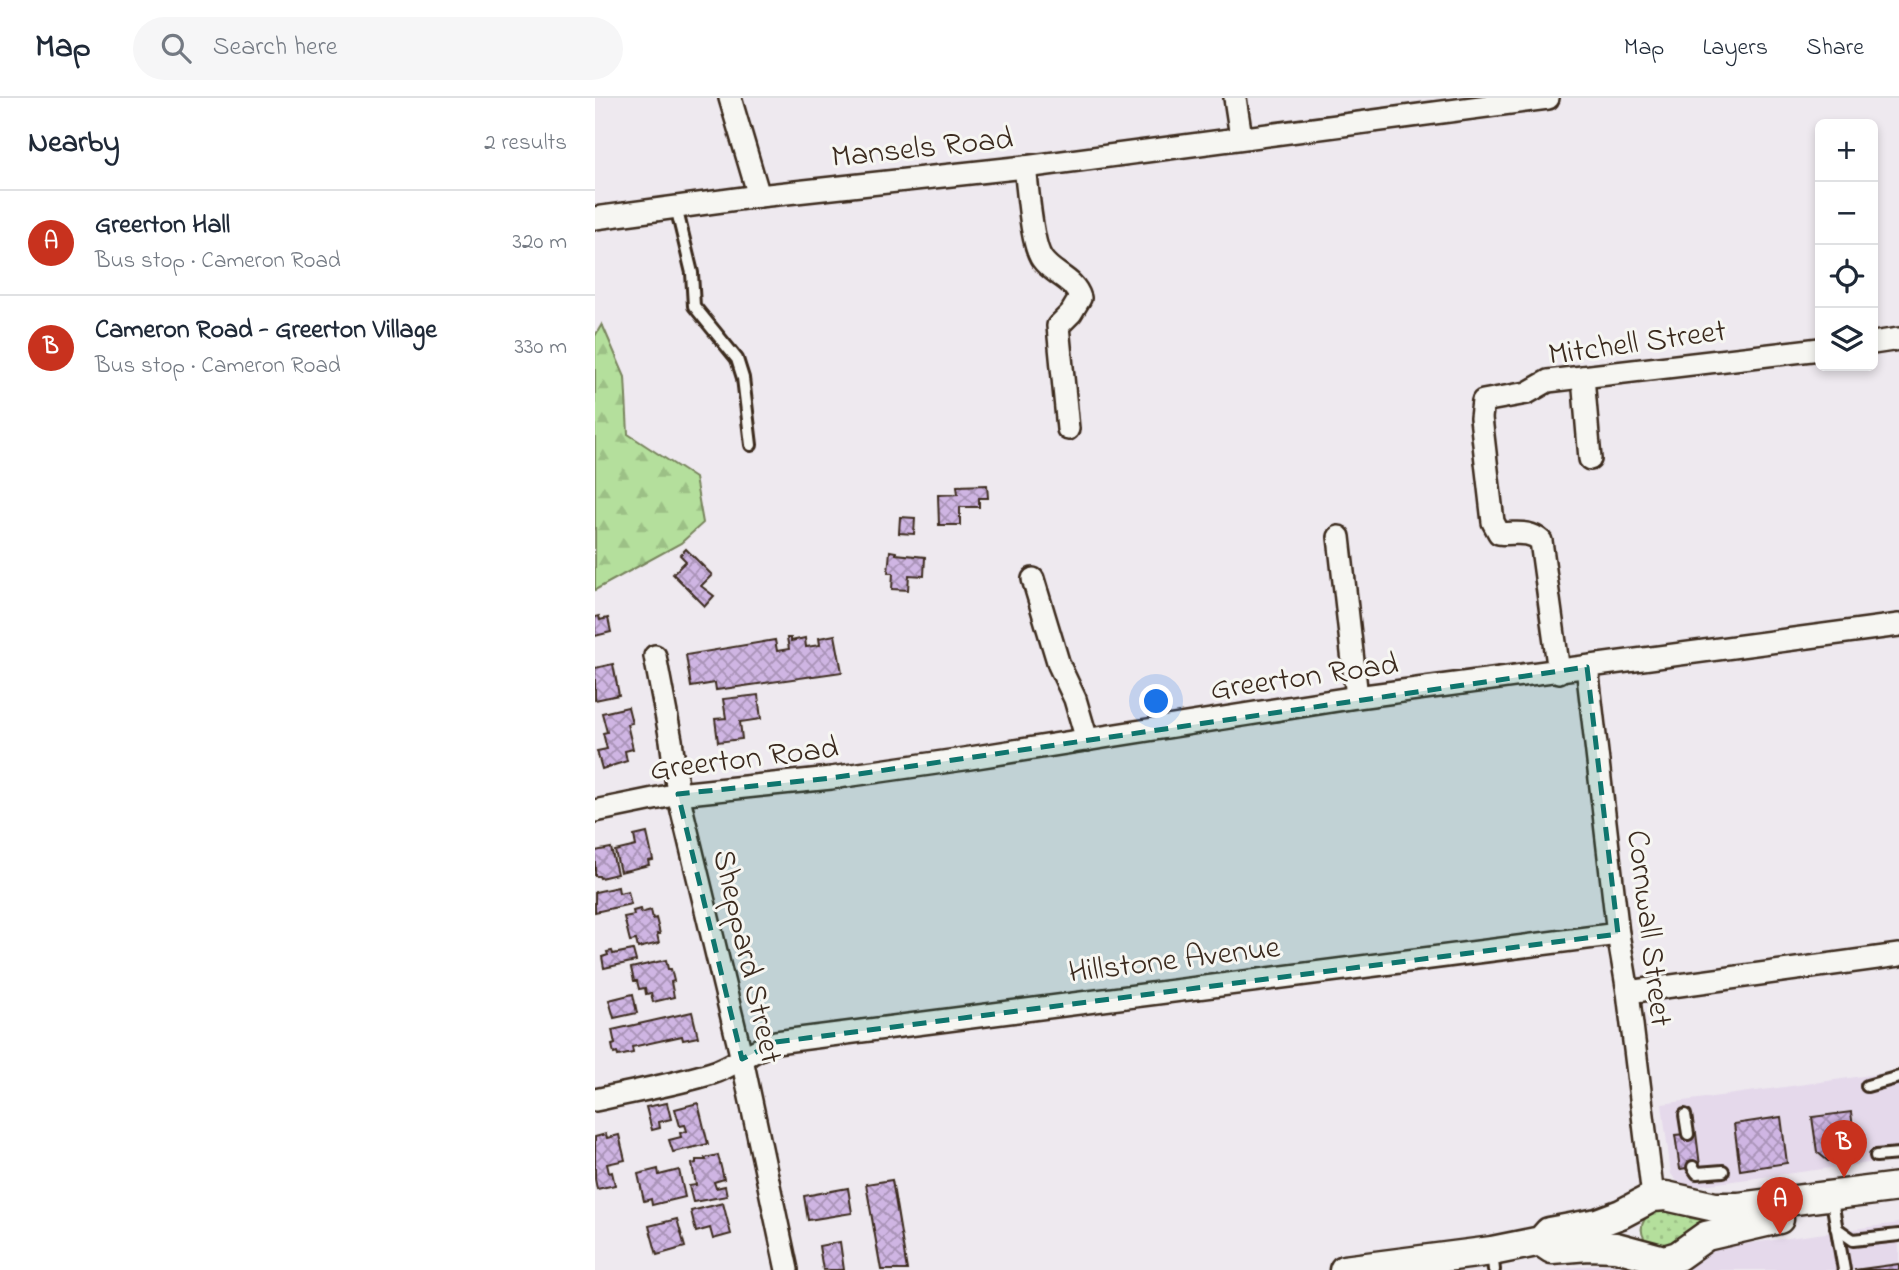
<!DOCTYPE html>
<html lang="en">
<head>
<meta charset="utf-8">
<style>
  :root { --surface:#fff; --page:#f6f6f7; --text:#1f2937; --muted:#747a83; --line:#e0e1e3; --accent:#c8321e }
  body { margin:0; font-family:"Indie Flower",sans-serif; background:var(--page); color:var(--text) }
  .controls { position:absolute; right:21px; top:21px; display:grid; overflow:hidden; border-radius:10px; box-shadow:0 4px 10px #0003 }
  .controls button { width:63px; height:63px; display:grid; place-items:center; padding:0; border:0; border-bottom:2px solid var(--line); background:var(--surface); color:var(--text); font:35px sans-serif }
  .you { position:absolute; left:562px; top:604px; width:24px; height:24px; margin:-18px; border:5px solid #fff; border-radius:50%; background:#1a73e8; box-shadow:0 0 0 10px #1a73e833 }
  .badge { display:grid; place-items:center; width:46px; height:46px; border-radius:50%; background:var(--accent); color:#fff; font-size:23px; font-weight:700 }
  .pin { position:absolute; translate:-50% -58px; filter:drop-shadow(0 2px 4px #0008) }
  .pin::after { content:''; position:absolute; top:37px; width:24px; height:21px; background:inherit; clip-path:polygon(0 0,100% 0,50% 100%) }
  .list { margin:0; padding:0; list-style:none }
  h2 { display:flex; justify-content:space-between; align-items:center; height:91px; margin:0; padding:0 28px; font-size:30px }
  h2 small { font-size:23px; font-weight:400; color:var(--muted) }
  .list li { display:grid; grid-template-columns:46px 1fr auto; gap:21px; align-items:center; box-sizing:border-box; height:105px; padding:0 28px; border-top:2px solid var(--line) }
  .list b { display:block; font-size:26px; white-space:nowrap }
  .list p { margin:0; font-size:23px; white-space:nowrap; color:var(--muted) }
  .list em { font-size:23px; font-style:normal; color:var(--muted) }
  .icon { flex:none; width:38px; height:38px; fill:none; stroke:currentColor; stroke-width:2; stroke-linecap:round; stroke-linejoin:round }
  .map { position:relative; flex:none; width:1304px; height:1172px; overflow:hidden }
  header { display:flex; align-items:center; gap:42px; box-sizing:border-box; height:98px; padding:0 35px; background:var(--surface); border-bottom:2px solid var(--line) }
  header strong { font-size:33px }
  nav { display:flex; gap:38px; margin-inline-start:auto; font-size:24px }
  .search { width:490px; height:63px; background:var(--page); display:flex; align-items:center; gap:18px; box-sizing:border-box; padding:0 24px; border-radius:38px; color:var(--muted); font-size:26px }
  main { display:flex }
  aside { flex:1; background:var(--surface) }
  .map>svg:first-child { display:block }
  .built { fill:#e5d9eb }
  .grass { fill:url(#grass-dots); stroke:#78845d; stroke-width:2 }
  .forest { fill:url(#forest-firs); stroke:#78845d; stroke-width:2 }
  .building { fill:url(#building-cross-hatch); stroke:#3b2a1e; stroke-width:2 }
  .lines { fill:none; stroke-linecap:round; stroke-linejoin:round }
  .service-casing { stroke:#3b2a1e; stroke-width:16 }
  .minor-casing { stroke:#3b2a1e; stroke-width:26 }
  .secondary-casing { stroke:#3b2a1e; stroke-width:33 }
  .service { stroke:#f6f6f2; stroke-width:10 }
  .minor { stroke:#f6f6f2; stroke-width:21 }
  .secondary { stroke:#f6f6f2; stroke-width:28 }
  .marked { fill:#0f766e; fill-opacity:0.2; stroke:#0f766e; stroke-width:5; stroke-dasharray:14 9; stroke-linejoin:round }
  .labels { text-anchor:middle; stroke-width:6; stroke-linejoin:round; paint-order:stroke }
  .street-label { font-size:32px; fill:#3b2a1e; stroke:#f6f6f2 }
</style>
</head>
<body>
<header>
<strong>Map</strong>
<div class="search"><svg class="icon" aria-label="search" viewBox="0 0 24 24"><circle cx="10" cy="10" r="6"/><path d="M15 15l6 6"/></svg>Search here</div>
<nav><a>Map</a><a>Layers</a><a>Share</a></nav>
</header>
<main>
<aside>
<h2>Nearby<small>2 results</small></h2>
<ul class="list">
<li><span class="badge">A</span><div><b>Greerton Hall</b><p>Bus stop · Cameron Road</p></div><em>320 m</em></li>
<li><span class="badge">B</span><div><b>Cameron Road - Greerton Village</b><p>Bus stop · Cameron Road</p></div><em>330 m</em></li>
</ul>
</aside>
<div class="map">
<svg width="1304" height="1172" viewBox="0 0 1304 1172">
  <defs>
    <pattern id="grass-dots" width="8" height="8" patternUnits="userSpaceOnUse" patternTransform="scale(1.75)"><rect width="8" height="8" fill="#b4df9c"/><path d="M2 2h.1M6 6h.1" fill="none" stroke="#9cc086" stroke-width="1.8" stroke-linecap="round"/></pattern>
    <pattern id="forest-firs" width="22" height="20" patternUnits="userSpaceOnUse" patternTransform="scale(1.75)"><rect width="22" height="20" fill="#b4df9c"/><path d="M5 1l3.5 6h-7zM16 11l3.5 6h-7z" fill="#9cc086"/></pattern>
    <pattern id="building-cross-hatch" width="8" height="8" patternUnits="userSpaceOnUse" patternTransform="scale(1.75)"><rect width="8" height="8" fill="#cfb5e3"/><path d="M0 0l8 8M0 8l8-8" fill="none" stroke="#a993b7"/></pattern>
  </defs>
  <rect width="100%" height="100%" fill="#eee9ef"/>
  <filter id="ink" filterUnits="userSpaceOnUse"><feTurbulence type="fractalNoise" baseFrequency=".0143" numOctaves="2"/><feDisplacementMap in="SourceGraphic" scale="14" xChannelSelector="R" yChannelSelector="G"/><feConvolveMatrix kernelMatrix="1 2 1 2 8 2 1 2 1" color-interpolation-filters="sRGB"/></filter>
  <g filter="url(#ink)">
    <!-- built -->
    <g class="built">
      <polygon points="1304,973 1304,1061 1100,1088 1090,1086 1081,1082 1076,1076 1067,1006"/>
      <polygon points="1304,1125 1304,1172 961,1172 1007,1166 1056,1172 1111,1151"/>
    </g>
    <!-- grass -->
    <path class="grass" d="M1062,1110L1095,1111V1120L1119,1124L1075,1150L1053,1146C1041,1131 1047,1120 1062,1110Z"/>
    <!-- forest -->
    <polygon class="forest" points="7,226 30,279 33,336 100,380 108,425 86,445 0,492 0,238"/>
    <!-- building -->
    <g class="building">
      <polygon points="392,387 393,400 384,400 384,409 365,409 365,427 344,427 343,397 363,396 362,388"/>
      <polygon points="305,419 320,420 319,436 304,435"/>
      <polygon points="91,451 117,477 106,488 119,498 110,508 78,476 91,463 85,457"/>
      <polygon points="295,453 301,454 301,456 330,459 329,478 314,477 313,492 297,491 298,475 293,475"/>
      <polygon points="4,518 5,522 13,520 16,534 0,538 0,519"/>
      <polygon points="240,537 247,574 121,592 120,585 96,589 91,557 180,542 182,553 194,551 192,540 196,540 196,543 210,540 211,549 225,547 224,540"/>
      <polygon points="18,566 24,597 0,602 0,570"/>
      <polygon points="163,597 166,621 145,624 147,641 123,644 120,621 131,620 128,601"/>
      <polygon points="33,609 37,625 32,626 38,651 30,653 32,663 7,671 2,653 12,651 8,635 12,634 7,615"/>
      <polygon points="52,735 58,762 53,763 54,767 25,774 20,753 41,748 39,738"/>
      <polygon points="16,750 22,776 5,780 4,778 0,778 0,753"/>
      <polygon points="23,789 24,795 33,793 36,806 0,814 0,794"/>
      <polygon points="45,811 46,815 56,812 58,821 61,820 65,836 62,836 64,845 43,850 41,842 35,843 29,819 39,817 38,813"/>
      <polygon points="38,852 41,863 9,870 7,859 13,857 12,854 17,853 18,856"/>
      <polygon points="71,862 73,871 76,871 79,883 76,884 79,899 58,904 56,895 51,896 50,890 44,891 42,883 39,883 36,870"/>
      <polygon points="38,896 42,915 19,920 14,902"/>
      <polygon points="97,914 103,939 88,942 87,938 37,949 38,955 23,958 22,955 19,956 17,947 20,946 17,932"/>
      <polygon points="72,1005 76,1021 64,1024 65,1030 57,1032 51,1009"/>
      <polygon points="103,1005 113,1046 78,1054 74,1042 86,1039 85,1035 92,1033 90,1027 85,1028 80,1011"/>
      <polygon points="1256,1014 1261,1054 1242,1056 1243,1062 1233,1063 1222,1054 1217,1019"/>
      <polygon points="1186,1019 1192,1065 1145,1072 1139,1026"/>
      <polygon points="1101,1035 1105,1068 1085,1071 1080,1037"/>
      <polygon points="11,1036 12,1040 24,1037 30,1062 12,1066 14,1075 17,1074 20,1087 2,1091 0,1081 0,1039"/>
      <polygon points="123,1057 129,1081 119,1084 121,1090 130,1088 132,1098 98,1104 94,1088 101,1087 97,1066 101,1065 101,1062 111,1062 110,1060"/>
      <polygon points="63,1071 64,1077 84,1072 90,1099 57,1107 56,1101 49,1103 43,1076"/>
      <polygon points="297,1082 312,1172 286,1172 271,1086"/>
      <polygon points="253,1090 257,1115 213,1122 209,1098"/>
      <polygon points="128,1105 136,1136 118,1141 115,1130 101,1134 96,1113"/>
      <polygon points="82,1121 90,1149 62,1157 54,1128"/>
      <polygon points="245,1144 249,1172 228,1172 224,1148"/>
      <polygon points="1304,1166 1304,1172 1259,1172"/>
    </g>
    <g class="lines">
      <defs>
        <g id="service">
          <polyline points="81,109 97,175 99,208 142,261 148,280 156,347"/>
          <polyline points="1272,988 1304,979"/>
          <polyline points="1090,1017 1093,1036"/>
          <polyline points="1281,1058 1304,1056"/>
          <polyline points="1098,1069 1102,1075 1128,1073"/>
          <polyline points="1238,1109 1249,1172"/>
          <polyline points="1241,1130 1258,1142 1304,1137"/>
          <polyline points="897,1153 899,1172"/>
        </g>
        <g id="minor">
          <polyline points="135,0 164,98"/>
          <polyline points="640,0 646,39"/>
          <path d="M430,69C433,90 436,146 447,161C458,177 479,180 485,200L476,215L463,228L473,331"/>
          <polyline points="0,120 164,98 430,69 953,0"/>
          <polyline points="1278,245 1304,241"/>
          <polyline points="988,279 995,361"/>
          <polyline points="744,439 762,599"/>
          <polyline points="438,481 464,567 480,601 492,642"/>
          <polyline points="60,558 76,642 83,696 147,961 192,1172"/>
          <polyline points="992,569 1023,836 1033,894 1058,1099"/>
          <path d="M964,574L946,443C933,431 919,437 904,435L898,424L886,320L888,303L932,295L953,283L1225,251"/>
          <polyline points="0,713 83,696 236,680 369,661 762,599 1304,527"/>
          <polyline points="1033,894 1304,857"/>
          <path d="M0,1002C39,993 79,987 117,975C140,968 158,951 181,944L1023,836"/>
        </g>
        <g id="secondary">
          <polyline points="948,1145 957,1151 993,1148 1021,1149 1069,1162 1083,1158 1111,1138 1184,1121"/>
          <polyline points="749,1172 897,1153 946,1143 954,1134 1002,1125 1026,1116 1058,1099 1071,1098 1120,1109 1144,1109 1304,1089"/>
        </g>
      </defs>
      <!-- service casing -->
      <use href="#service" class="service-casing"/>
      <!-- minor casing -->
      <use href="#minor" class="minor-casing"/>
      <!-- secondary casing -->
      <use href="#secondary" class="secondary-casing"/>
      <!-- service -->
      <use href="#service" class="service"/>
      <!-- minor -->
      <use href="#minor" class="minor"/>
      <!-- secondary -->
      <use href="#secondary" class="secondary"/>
    </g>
  </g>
  <!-- marked area -->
  <path class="marked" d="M992,569L1023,836L181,944L147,961L83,696L236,680Z"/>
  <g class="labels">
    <!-- street labels -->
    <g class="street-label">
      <text transform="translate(327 48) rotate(-6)" y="11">Mansels Road</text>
      <text transform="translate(1042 243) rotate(-8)" y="11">Mitchell Street</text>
      <text transform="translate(709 577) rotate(-8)" y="11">Greerton Road</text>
      <text transform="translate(149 659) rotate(-7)" y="11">Greerton Road</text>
      <text transform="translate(1056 830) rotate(83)" y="11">Cornwall Street</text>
      <text transform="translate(154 858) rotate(77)" y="11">Sheppard Street</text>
      <text transform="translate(579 860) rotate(-7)" y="11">Hillstone Avenue</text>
    </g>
  </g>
</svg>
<div class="controls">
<button>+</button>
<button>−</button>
<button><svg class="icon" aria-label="locate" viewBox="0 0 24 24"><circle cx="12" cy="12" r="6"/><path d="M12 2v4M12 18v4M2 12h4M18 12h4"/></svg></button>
<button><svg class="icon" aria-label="layers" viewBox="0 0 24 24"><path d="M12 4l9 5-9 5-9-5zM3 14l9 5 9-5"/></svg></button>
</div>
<div class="you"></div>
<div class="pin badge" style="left:1185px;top:1137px">A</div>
<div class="pin badge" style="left:1249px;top:1080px">B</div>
</div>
</main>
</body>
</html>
